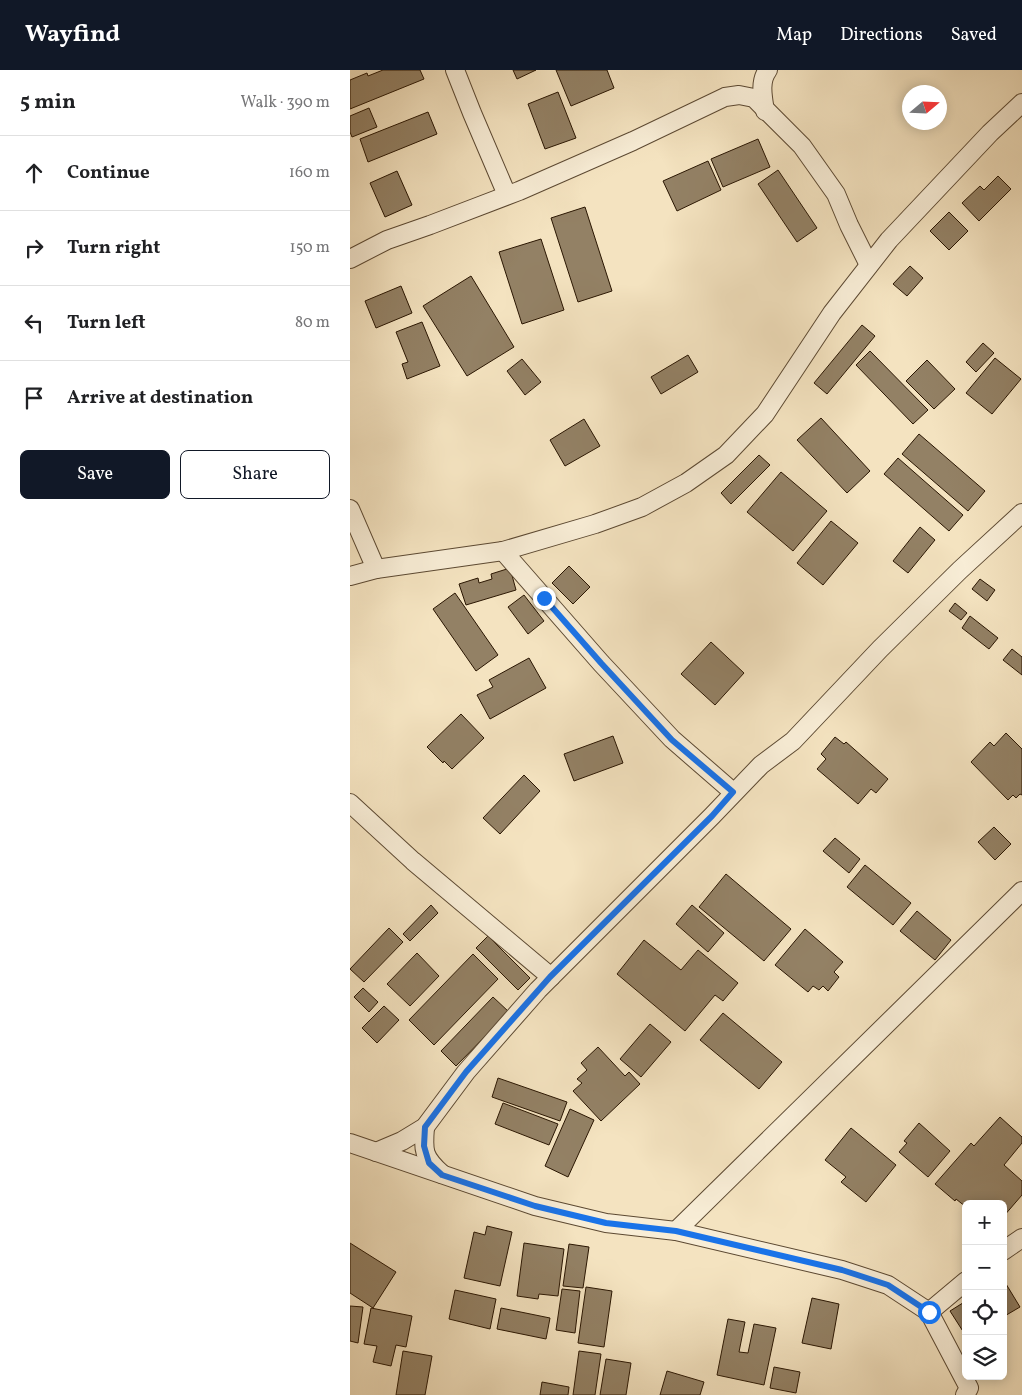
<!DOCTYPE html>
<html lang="en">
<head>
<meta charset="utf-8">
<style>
  :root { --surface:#fff; --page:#f6f6f6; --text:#202124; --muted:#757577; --line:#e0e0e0; --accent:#111827 }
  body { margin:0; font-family:Vollkorn,serif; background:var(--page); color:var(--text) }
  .controls { position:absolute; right:15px; bottom:15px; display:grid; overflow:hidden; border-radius:8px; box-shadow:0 2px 12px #0003 }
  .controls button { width:45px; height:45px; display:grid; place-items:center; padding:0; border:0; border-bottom:1px solid var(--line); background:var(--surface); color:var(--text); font:25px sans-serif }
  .compass { position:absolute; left:552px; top:15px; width:45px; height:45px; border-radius:50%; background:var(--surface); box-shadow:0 2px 12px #0003; rotate:71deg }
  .stop { position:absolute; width:15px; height:15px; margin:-11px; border:4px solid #1a73e8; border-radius:50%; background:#fff }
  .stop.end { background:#1a73e8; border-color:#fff; box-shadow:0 1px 5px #0008 }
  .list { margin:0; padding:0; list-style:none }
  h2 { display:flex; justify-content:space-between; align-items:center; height:65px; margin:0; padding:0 20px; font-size:21px }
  h2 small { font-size:16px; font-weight:400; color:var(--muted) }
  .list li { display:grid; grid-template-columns:32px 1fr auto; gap:15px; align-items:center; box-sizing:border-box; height:75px; padding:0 20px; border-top:1px solid var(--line) }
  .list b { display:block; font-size:19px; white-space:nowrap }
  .list em { font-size:16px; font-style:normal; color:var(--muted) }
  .actions { display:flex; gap:10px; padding:15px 20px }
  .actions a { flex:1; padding:11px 0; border:1px solid var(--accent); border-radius:8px; text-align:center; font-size:18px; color:var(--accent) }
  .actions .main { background:var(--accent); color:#fff }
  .icon { flex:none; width:28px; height:28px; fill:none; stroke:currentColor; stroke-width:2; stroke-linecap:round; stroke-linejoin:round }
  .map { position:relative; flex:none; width:672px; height:1325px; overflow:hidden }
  header { display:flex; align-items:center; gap:30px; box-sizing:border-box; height:70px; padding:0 25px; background:var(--accent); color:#fff }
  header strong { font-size:24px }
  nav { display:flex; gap:28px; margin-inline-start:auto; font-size:18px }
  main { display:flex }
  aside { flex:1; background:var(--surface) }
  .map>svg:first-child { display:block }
  .building { fill:#938165; stroke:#2a1602 }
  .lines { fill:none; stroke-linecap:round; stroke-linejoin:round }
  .minor-casing { stroke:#5c4932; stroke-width:20 }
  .minor { stroke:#f8edd6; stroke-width:18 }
  .route { stroke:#1a73e8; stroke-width:6 }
</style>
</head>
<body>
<header>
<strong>Wayfind</strong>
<nav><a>Map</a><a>Directions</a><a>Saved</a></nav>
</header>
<main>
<aside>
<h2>5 min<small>Walk · 390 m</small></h2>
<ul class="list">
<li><svg class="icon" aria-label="ahead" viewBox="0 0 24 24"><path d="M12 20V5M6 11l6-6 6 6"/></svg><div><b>Continue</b></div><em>160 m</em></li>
<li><svg class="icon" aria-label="right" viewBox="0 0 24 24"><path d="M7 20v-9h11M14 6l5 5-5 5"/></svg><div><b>Turn right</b></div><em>150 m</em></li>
<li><svg class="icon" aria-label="left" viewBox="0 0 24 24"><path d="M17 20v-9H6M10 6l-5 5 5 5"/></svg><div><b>Turn left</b></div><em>80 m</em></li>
<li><svg class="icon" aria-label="arrive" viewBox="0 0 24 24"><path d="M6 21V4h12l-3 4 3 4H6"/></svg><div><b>Arrive at destination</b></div></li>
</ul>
<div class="actions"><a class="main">Save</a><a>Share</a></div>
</aside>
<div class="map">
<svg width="672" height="1325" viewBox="0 0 672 1325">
  <rect width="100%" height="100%" fill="#f4e3c0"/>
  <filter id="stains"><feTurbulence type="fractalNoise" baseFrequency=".004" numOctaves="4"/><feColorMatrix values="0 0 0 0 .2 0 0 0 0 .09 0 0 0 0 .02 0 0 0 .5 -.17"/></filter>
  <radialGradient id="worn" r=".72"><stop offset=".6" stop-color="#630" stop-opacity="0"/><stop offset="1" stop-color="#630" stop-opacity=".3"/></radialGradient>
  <!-- building -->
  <g class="building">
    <polygon points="33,0 70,0 74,9 0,39 0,10 17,3 18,6"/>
    <polygon points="163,0 186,0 167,9"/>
    <polygon points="206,0 257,0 264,18 221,36"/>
    <polygon points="208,22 226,68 195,79 178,34"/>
    <polygon points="19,38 27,57 2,67 0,62 0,46"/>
    <polygon points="78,42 87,64 18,92 10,69"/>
    <polygon points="408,69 420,97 373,117 361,89"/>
    <polygon points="358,91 371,120 327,141 313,111"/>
    <polygon points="428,100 467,158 447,172 408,114"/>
    <polygon points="47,101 62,135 35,147 20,113"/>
    <polygon points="648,106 661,119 629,151 612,133 630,116 634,120"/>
    <polygon points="235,137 262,221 228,232 201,148"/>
    <polygon points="599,142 618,161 599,180 580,161"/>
    <polygon points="191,169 214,240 172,254 149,182"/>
    <polygon points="560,196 573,208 557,226 543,214"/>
    <polygon points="121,206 164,277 117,306 73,236"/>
    <polygon points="51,216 62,243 26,258 15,231"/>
    <polygon points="72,252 90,296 57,309 52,294 58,292 46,262"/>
    <polygon points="512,255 525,266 477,324 464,313"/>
    <polygon points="633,273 644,283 626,302 616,292"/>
    <polygon points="520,281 578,340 563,354 506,295"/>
    <polygon points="338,285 348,302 311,324 301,307"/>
    <polygon points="645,288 671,309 642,344 616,323"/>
    <polygon points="172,289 191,312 175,325 157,301"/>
    <polygon points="577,290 605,319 584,339 556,311"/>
    <polygon points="471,348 520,401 497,423 447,370"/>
    <polygon points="234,349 250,376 215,396 200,370"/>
    <polygon points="569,364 635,421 618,441 552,384"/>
    <polygon points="409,385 420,395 381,434 371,423"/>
    <polygon points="548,388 613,445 599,461 534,404"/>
    <polygon points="431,402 477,441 443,481 397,442"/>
    <polygon points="481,451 508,473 473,515 447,493"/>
    <polygon points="570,457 585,470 558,503 543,491"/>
    <polygon points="219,496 240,517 223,534 202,513"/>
    <polygon points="160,498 166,520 116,535 109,514 128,508 129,513 142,509 141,504"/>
    <polygon points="630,509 645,520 637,531 622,519"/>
    <polygon points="105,523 148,585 126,601 83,539"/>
    <polygon points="174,525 194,551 178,564 158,537"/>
    <polygon points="605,533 617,543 611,550 599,541"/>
    <polygon points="620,546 648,568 639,579 612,558"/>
    <polygon points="361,572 394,603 365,635 331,604"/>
    <polygon points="662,579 672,587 672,605 653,590"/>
    <polygon points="179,588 196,618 140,649 127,625 143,617 139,610"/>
    <polygon points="111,644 134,668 102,699 94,691 93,693 77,677"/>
    <polygon points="656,663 672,679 672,725 670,724 666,728 663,725 658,730 621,692 640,672 644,676"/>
    <polygon points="263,666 273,693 224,711 214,684"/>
    <polygon points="485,667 494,674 496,672 538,709 526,723 521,719 508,734 467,699 476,689 471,684"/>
    <polygon points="174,705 190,721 150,764 133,748"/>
    <polygon points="644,757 661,774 645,790 628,772"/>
    <polygon points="485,768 510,789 499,803 473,781"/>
    <polygon points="515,795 561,833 543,855 497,817"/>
    <polygon points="376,804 441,859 414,891 349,837"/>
    <polygon points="81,835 88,843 60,871 53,864"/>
    <polygon points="342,835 374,863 358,882 326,854"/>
    <polygon points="567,841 601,870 585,890 550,861"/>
    <polygon points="39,858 53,872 14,912 0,899"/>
    <polygon points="455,859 493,892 484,902 489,907 478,921 473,916 469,920 463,916 458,922 425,895"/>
    <polygon points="138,866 180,908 168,920 126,878"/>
    <polygon points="294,870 331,900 348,880 388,913 373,931 365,925 335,961 267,904"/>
    <polygon points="67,883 89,906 60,936 37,914"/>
    <polygon points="123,884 148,909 84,975 59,950"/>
    <polygon points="13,918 28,932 19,942 4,927"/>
    <polygon points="143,927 159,942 106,996 91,981"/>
    <polygon points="34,936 49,950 27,973 12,958"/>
    <polygon points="373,943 432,992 409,1019 350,970"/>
    <polygon points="300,954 321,972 291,1007 270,989"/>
    <polygon points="248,977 275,1006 279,1002 290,1014 251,1051 223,1021 232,1013 227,1009 237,1000 231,993"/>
    <polygon points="148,1008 217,1032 210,1051 142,1027"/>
    <polygon points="153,1033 208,1054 199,1075 145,1054"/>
    <polygon points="220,1039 244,1050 218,1107 195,1096"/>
    <polygon points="650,1047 672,1067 672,1073 654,1095 672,1111 672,1125 653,1147 653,1134 616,1134 616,1137 606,1129 605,1131 585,1114 621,1073 624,1076"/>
    <polygon points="569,1053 600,1081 578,1107 549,1082 557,1073 554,1071"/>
    <polygon points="501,1058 546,1095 516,1132 491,1112 496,1107 475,1090"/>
    <polygon points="137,1156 162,1162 150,1216 114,1208 124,1162 135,1165"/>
    <polygon points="0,1173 46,1202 23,1238 0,1223"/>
    <polygon points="174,1173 214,1179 208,1226 189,1224 188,1229 167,1226"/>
    <polygon points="219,1174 239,1177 233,1218 213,1216"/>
    <polygon points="653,1209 670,1237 653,1247"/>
    <polygon points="236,1217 262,1221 254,1277 228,1273"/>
    <polygon points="212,1219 230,1221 225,1263 206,1260"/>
    <polygon points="105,1220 146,1229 140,1259 99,1249"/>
    <polygon points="462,1228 489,1234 481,1279 452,1273"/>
    <polygon points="616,1231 616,1266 600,1241"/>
    <polygon points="0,1236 13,1237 8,1273 0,1271"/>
    <polygon points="21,1238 62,1246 56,1277 46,1275 41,1296 23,1292 27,1276 14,1274"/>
    <polygon points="151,1238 200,1248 196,1269 147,1259"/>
    <polygon points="378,1249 395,1252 389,1282 398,1283 404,1254 426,1258 414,1315 367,1305"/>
    <polygon points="53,1281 82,1286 75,1325 46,1325"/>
    <polygon points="229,1281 251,1284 245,1325 223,1325"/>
    <polygon points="256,1289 281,1293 276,1325 250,1325"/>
    <polygon points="424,1297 450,1302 446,1323 420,1318"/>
    <polygon points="317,1301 354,1312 350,1325 310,1325"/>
    <polygon points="192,1312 219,1317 218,1325 190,1325"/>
  </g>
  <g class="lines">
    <defs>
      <g id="minor">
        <polyline points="105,0 122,43 157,125"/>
        <path d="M415,41C413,28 409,11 418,0"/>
        <polyline points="0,189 37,170 80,155 169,121 283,71 375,27 389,25 404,28 452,76 486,124 499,155 519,195"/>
        <polyline points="0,439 26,499"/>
        <polyline points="153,481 251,593 322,669 383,722"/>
        <polyline points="0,506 26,499 153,481 245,454 292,437 336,413 376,385 415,344 482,243 539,170 640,63 672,33"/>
        <polyline points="0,733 63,791 201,907"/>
        <path d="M75,1057C73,1081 73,1087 92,1104"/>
        <polyline points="0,1073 185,1136 256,1153 326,1161 492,1200 538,1215 579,1242 619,1318 615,1325"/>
        <polyline points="26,1082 52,1071 75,1057 116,1002 188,920 362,746 411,695 443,671 530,579 610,500 672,443"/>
        <polyline points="326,1161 672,821"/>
        <polyline points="653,1181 672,1168"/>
        <polyline points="579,1242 616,1211"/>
      </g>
    </defs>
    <!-- minor casing -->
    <use href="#minor" class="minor-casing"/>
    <!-- minor -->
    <use href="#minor" class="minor"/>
  </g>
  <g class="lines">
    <!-- route -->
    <polyline class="route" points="194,528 251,593 322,670 383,722 362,746 200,907 116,1002 75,1057 74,1076 79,1093 92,1105 185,1136 256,1153 326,1161 492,1200 538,1215 579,1242"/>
  </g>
  <rect width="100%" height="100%" filter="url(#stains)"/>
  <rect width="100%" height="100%" fill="url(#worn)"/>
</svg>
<div class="controls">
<button>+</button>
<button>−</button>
<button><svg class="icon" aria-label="locate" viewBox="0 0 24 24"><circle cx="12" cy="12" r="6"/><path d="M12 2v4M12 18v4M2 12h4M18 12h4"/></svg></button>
<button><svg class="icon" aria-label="layers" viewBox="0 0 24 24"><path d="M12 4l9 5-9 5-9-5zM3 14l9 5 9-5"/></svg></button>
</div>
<svg class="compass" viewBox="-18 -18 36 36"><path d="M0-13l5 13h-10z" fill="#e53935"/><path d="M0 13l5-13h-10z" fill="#757577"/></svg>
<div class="stop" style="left:579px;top:1242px"></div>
<div class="stop end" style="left:194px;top:528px"></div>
</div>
</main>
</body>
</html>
